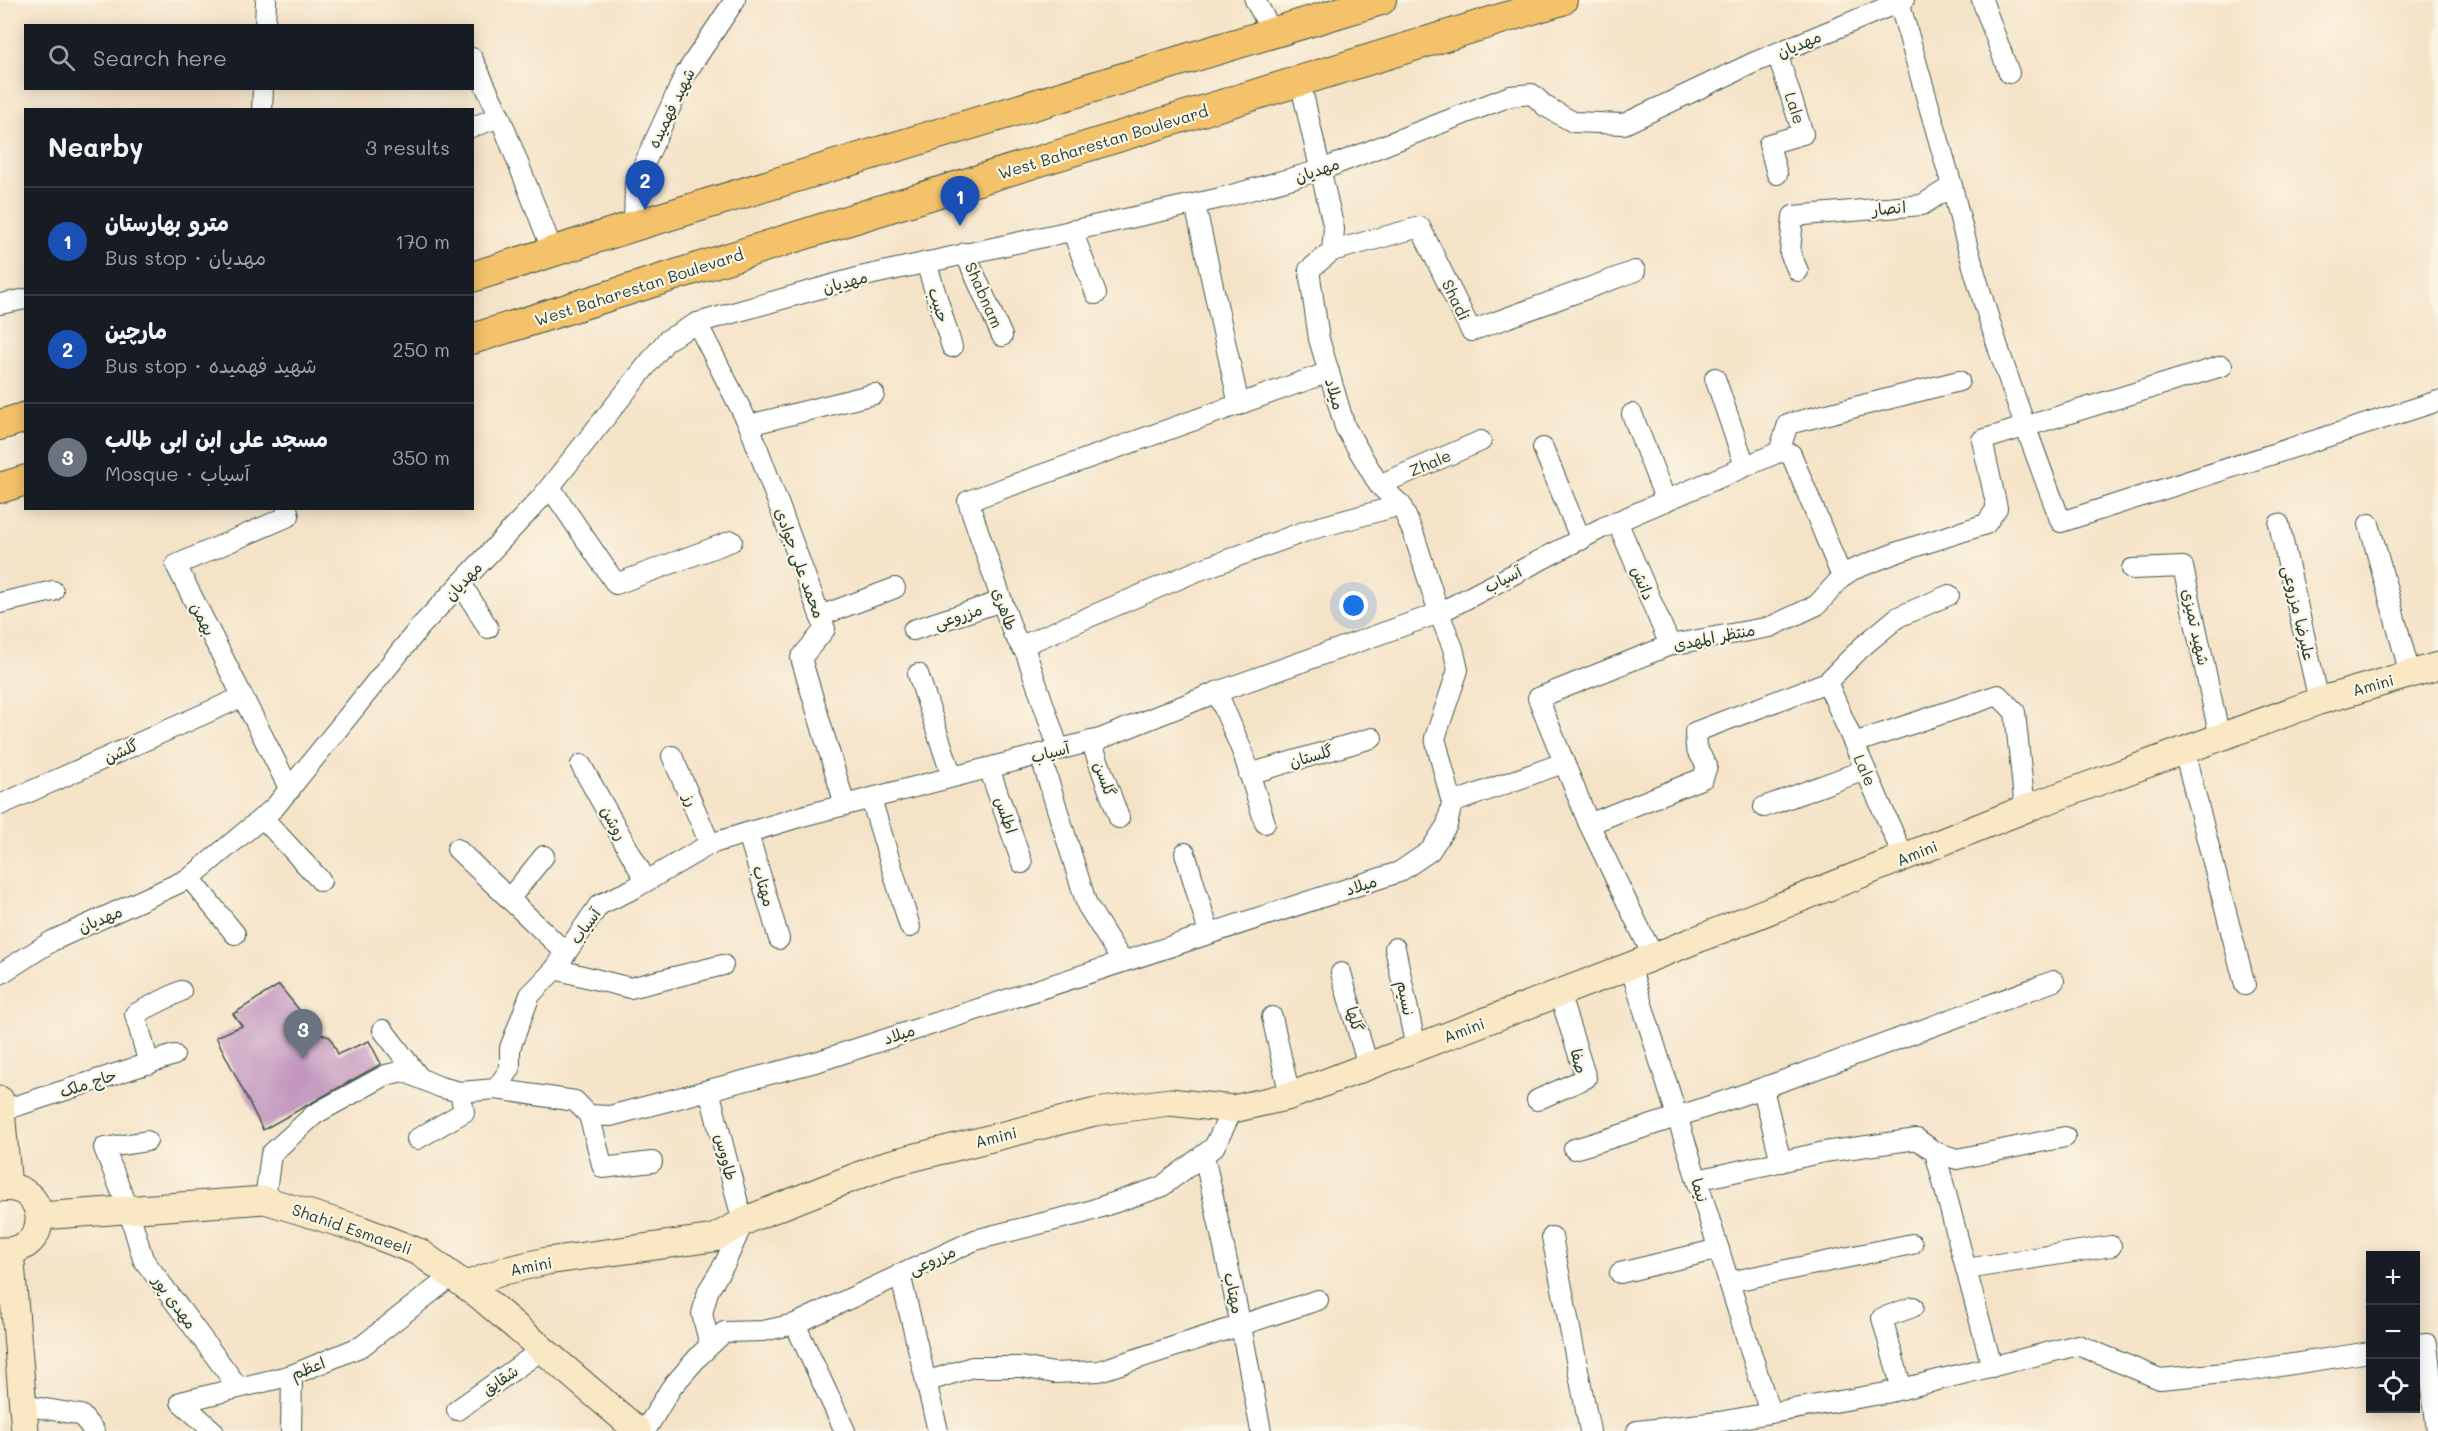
<!DOCTYPE html>
<html lang="en">
<head>
<meta charset="utf-8">
<style>
  :root { --surface:#171b24; --page:#20242c; --text:#f1f3f6; --muted:#9ea1a6; --line:#363941; --accent:#db2777 }
  body { margin:0; font-family:Mali,"Playpen Sans Arabic",sans-serif; background:var(--page); color:var(--text) }
  .controls { position:absolute; right:18px; bottom:18px; display:grid; overflow:hidden; border-radius:0px; box-shadow:0 3px 15px #0003 }
  .controls button { width:54px; height:54px; display:grid; place-items:center; padding:0; border:0; border-bottom:2px solid var(--line); background:var(--surface); color:var(--text); font:30px sans-serif }
  .you { position:absolute; left:1354px; top:606px; width:21px; height:21px; margin:-15px; border:4px solid #fff; border-radius:50%; background:#1a73e8; box-shadow:0 0 0 9px #1a73e833 }
  .badge { display:grid; place-items:center; width:39px; height:39px; border-radius:50%; background:var(--accent); color:#fff; font-size:20px; font-weight:700 }
  .pin { position:absolute; translate:-50% -50px; filter:drop-shadow(0 2px 3px #0008) }
  .pin::after { content:''; position:absolute; top:32px; width:21px; height:18px; background:inherit; clip-path:polygon(0 0,100% 0,50% 100%) }
  .list { margin:0; padding:0; list-style:none }
  h2 { display:flex; justify-content:space-between; align-items:center; height:78px; margin:0; padding:0 24px; font-size:26px }
  h2 small { font-size:20px; font-weight:400; color:var(--muted) }
  .list li { display:grid; grid-template-columns:39px 1fr auto; gap:18px; align-items:center; box-sizing:border-box; height:108px; padding:0 24px; border-top:2px solid var(--line) }
  .list b { display:block; font-size:22px; white-space:nowrap }
  .list p { margin:0; font-size:20px; white-space:nowrap; color:var(--muted) }
  .list em { font-size:20px; font-style:normal; color:var(--muted) }
  .icon { flex:none; width:33px; height:33px; fill:none; stroke:currentColor; stroke-width:2; stroke-linecap:round; stroke-linejoin:round }
  .map { position:relative; flex:none; width:2438px; height:1431px; overflow:hidden }
  .search { position:absolute; background:var(--surface); box-shadow:0 3px 15px #0003; left:24px; top:24px; width:450px; height:66px; display:flex; align-items:center; gap:15px; box-sizing:border-box; padding:0 21px; border-radius:0px; color:var(--muted); font-size:22px }
  .panel { position:absolute; background:var(--surface); box-shadow:0 3px 15px #0003; left:24px; top:108px; width:450px; height:402px; border-radius:0px }
  .map>svg:first-child { display:block }
  .building { fill:#c296bf }
  .lines { fill:none; stroke-linecap:round; stroke-linejoin:round }
  .street-casing { stroke:#3f564a; stroke-width:22 }
  .secondary-casing { stroke:#3f564a; stroke-width:29 }
  .primary-casing { stroke:#3f564a; stroke-width:32 }
  .street { stroke:#fff; stroke-width:20 }
  .secondary { stroke:#fae7c3; stroke-width:27 }
  .primary { stroke:#f3c26a; stroke-width:30 }
  .labels { text-anchor:middle; stroke-width:4.5; stroke-linejoin:round; paint-order:stroke }
  .street-label { font-size:16px; fill:#1f3d34; stroke:#fcf5e5 }
</style>
</head>
<body>
<div class="map">
<svg width="2438" height="1431" viewBox="0 0 2438 1431">
  <rect width="100%" height="100%" fill="#fcf5e5"/>
  <filter id="ink" filterUnits="userSpaceOnUse"><feTurbulence type="fractalNoise" baseFrequency=".0167" numOctaves="2"/><feDisplacementMap in="SourceGraphic" scale="12" xChannelSelector="R" yChannelSelector="G"/><feConvolveMatrix kernelMatrix="1 2 1 2 8 2 1 2 1" color-interpolation-filters="sRGB"/></filter>
  <filter id="wash" filterUnits="userSpaceOnUse"><feTurbulence type="fractalNoise" baseFrequency=".008" numOctaves="4" result="noise"/><feDisplacementMap in="SourceGraphic" scale="24" xChannelSelector="R" yChannelSelector="G"/><feGaussianBlur stdDeviation="1.35" result="paint"/><feColorMatrix in="noise" values="0 0 0 0 0 0 0 0 0 0 0 0 0 0 0 0 0 1.4 0 .05"/><feComposite in="paint" operator="in"/></filter>
  <g filter="url(#wash)">
    <rect width="100%" height="100%" fill="#f5e3c8"/>
    <g id="blocks">
      <!-- building -->
      <polygon class="building" points="279,985 318,1033 330,1037 338,1054 369,1041 381,1064 263,1130 216,1037 242,1026 233,1014"/>
    </g>
  </g>
  <g filter="url(#ink)">
    <use href="#blocks" fill-opacity="0" stroke="#3f564a" stroke-width="1.5"/>
    <g class="lines">
      <defs>
        <g id="street">
          <polyline points="1255,0 1272,32"/>
          <polyline points="1982,0 2009,73"/>
          <polyline points="265,26 266,0"/>
          <polyline points="1777,53 1803,134 1769,144 1777,174"/>
          <polyline points="472,58 500,117 553,252"/>
          <polyline points="262,110 263,88"/>
          <polyline points="472,127 500,117"/>
          <path d="M1952,186C1979,301 2019,412 2061,522L2438,401"/>
          <polyline points="1195,204 1239,405"/>
          <polyline points="634,226 635,184 686,73 735,0"/>
          <polyline points="1072,230 1096,294"/>
          <polyline points="1332,251 1420,227 1471,331 1635,271"/>
          <polyline points="965,253 1002,336"/>
          <polyline points="926,262 952,347"/>
          <polyline points="1798,271 1790,253 1793,216 1922,205 1952,186 1899,2"/>
          <polyline points="0,304 26,299"/>
          <polyline points="697,323 749,425 825,629 801,658 845,805"/>
          <polyline points="1715,378 1745,466"/>
          <polyline points="1632,414 1666,501"/>
          <polyline points="749,425 874,394"/>
          <polyline points="1543,448 1581,540"/>
          <polyline points="1779,452 1788,424 1959,381"/>
          <polyline points="1779,452 1791,454 1842,577"/>
          <polyline points="1379,485 1481,441"/>
          <polyline points="550,487 616,584 732,541"/>
          <polyline points="287,508 289,516 176,565 290,790"/>
          <polyline points="1617,521 1670,645"/>
          <polyline points="2279,524 2319,701"/>
          <polyline points="2369,524 2410,674"/>
          <polyline points="2132,569 2183,567 2220,738"/>
          <polyline points="461,583 488,628"/>
          <polyline points="0,603 53,591"/>
          <polyline points="820,616 895,588"/>
          <polyline points="913,630 1002,601"/>
          <polyline points="1021,646 1197,571 1309,530 1401,505"/>
          <polyline points="918,674 952,777"/>
          <polyline points="1827,682 1904,858"/>
          <polyline points="1217,692 1243,753 1265,823"/>
          <polyline points="1091,741 1119,818"/>
          <polyline points="1854,743 1998,695 2015,712 2025,809"/>
          <polyline points="1059,750 1026,653 1013,633 968,501 1329,372"/>
          <polyline points="2184,751 2245,985"/>
          <polyline points="1040,754 1087,905 1122,961"/>
          <polyline points="672,756 710,844"/>
          <polyline points="581,765 646,881"/>
          <polyline points="989,768 1022,863"/>
          <polyline points="1249,774 1372,738"/>
          <polyline points="871,799 910,927"/>
          <polyline points="1452,803 1563,763"/>
          <polyline points="0,805 242,697"/>
          <polyline points="1764,807 1865,770"/>
          <polyline points="263,818 321,881"/>
          <polyline points="1589,824 1703,778 1707,766 1696,748 1695,732 1827,682 1863,646 1898,617 1949,595"/>
          <polyline points="748,833 779,939"/>
          <polyline points="457,849 566,953"/>
          <polyline points="1185,853 1209,933"/>
          <polyline points="190,878 235,934"/>
          <polyline points="509,899 544,856"/>
          <polyline points="1395,948 1416,1048"/>
          <polyline points="1653,956 1589,824 1538,698 1670,645 1770,627 1817,605 1842,577 1852,570 1898,552 1986,524 1997,508 1982,440 2222,366"/>
          <polyline points="1630,966 1770,1413"/>
          <polyline points="555,969 630,988 723,965"/>
          <polyline points="1341,973 1368,1066"/>
          <polyline points="0,974 52,941 190,878 275,807 420,627 541,498 667,340 697,323 860,277 1221,198 1321,170 1510,96 1532,94 1545,106 1573,122 1624,124 1753,63 1904,0"/>
          <polyline points="1272,1017 1290,1096"/>
          <polyline points="383,1030 419,1077"/>
          <polyline points="149,1064 135,1014 181,991"/>
          <polyline points="496,1089 575,1101 589,1115 610,1116 819,1061 1399,872 1430,851 1447,825 1452,803 1435,738 1458,670 1453,648 1439,613 1414,535 1401,505 1379,485 1345,427 1319,339 1309,270 1332,251 1334,229 1300,81"/>
          <polyline points="1763,1089 1781,1162"/>
          <polyline points="709,1090 743,1223 725,1263 708,1291 702,1314 710,1345"/>
          <polyline points="1537,1100 1586,1078 1559,993"/>
          <polyline points="1,1111 174,1055"/>
          <polyline points="589,1115 603,1168 652,1162"/>
          <polyline points="417,1139 464,1112 460,1092"/>
          <polyline points="147,1141 104,1148 128,1208 143,1259 238,1387"/>
          <path d="M1574,1149C1737,1101 1895,1040 2054,981"/>
          <polyline points="1935,1152 1992,1367"/>
          <polyline points="1204,1155 1241,1326 1261,1431"/>
          <polyline points="1697,1180 1824,1152 1917,1139 1935,1152 1957,1159 2065,1137"/>
          <polyline points="265,1200 271,1154 315,1114 386,1075 403,1071 440,1087 460,1092 496,1089 510,1069 510,1048 530,995 555,969 599,905 633,889 710,844 806,815 1100,739 1217,692 1439,613 1602,528 1779,452"/>
          <polyline points="1552,1237 1590,1431"/>
          <polyline points="1966,1269 2111,1246"/>
          <polyline points="1620,1273 1719,1249"/>
          <polyline points="900,1274 938,1431"/>
          <polyline points="1729,1282 1912,1244"/>
          <polyline points="795,1324 845,1431"/>
          <polyline points="2416,1345 2427,1344 2437,1431"/>
          <polyline points="926,1382 972,1367 1021,1367 1054,1373 1099,1371 1318,1300"/>
          <polyline points="1902,1389 1882,1318 1913,1307"/>
          <polyline points="23,1405 81,1415 94,1431"/>
          <polyline points="457,1410 543,1349"/>
          <polyline points="213,1431 181,1402 292,1375 362,1346 453,1275"/>
          <polyline points="291,1431 292,1375"/>
          <polyline points="645,1431 671,1388 699,1356 724,1332 763,1331 795,1324 975,1240 1083,1213 1161,1187 1214,1147 1233,1109"/>
          <polyline points="1637,1431 1719,1422 1886,1393 2078,1345 2160,1379 2247,1371 2370,1352"/>
        </g>
        <g id="secondary">
          <polyline points="0,1100 8,1187"/>
          <path d="M0,1188C50,1181 54,1254 0,1251"/>
          <polyline points="40,1216 265,1200 362,1230 419,1252 480,1296 638,1431"/>
          <polyline points="10,1251 25,1431"/>
          <polyline points="466,1285 504,1271 547,1261 714,1238 751,1218 888,1164 1095,1112 1170,1102 1233,1109 1290,1096 1630,966 2035,805 2319,701 2438,666"/>
        </g>
        <g id="primary">
          <polyline points="472,277 634,226 1381,0"/>
          <polyline points="472,339 894,206 1562,0"/>
          <polyline points="0,425 26,417"/>
          <polyline points="0,488 26,480"/>
        </g>
      </defs>
      <!-- street casing -->
      <use href="#street" class="street-casing"/>
      <!-- secondary casing -->
      <use href="#secondary" class="secondary-casing"/>
      <!-- primary casing -->
      <use href="#primary" class="primary-casing"/>
      <!-- street -->
      <use href="#street" class="street"/>
      <!-- secondary -->
      <use href="#secondary" class="secondary"/>
      <!-- primary -->
      <use href="#primary" class="primary"/>
    </g>
  </g>
  <g class="labels">
    <!-- street labels -->
    <g class="street-label">
      <text transform="translate(1799 44) rotate(-23)" y="6">مهدیان</text>
      <text transform="translate(671 108) rotate(-64)" y="6">شهید فهمیده</text>
      <text transform="translate(1795 108) rotate(72)" y="6">Lale</text>
      <text transform="translate(1103 142) rotate(-17)" y="6">West Baharestan Boulevard</text>
      <text transform="translate(1317 170) rotate(-19)" y="6">مهدیان</text>
      <text transform="translate(1889 208) rotate(-5)" y="6">انصار</text>
      <text transform="translate(845 282) rotate(-15)" y="6">مهدیان</text>
      <text transform="translate(639 287) rotate(-18)" y="6">West Baharestan Boulevard</text>
      <text transform="translate(984 295) rotate(66)" y="6">Shabnam</text>
      <text transform="translate(1456 300) rotate(64)" y="6">Shadi</text>
      <text transform="translate(939 305) rotate(73)" y="6">حبیب</text>
      <text transform="translate(1335 394) rotate(74)" y="6">میلاد</text>
      <text transform="translate(1430 463) rotate(-23)" y="6">Zhale</text>
      <text transform="translate(800 563) rotate(70)" y="6">محمد علی جوادی</text>
      <text transform="translate(1503 579) rotate(-27)" y="6">آسیاب</text>
      <text transform="translate(463 581) rotate(-47)" y="6">مهدیان</text>
      <text transform="translate(1643 583) rotate(67)" y="6">دانش</text>
      <text transform="translate(1005 609) rotate(70)" y="6">طاهری</text>
      <text transform="translate(2299 613) rotate(77)" y="6">علیرضا مزروعی</text>
      <text transform="translate(958 616) rotate(-18)" y="6">مزروعی</text>
      <text transform="translate(203 619) rotate(63)" y="6">بهمن</text>
      <text transform="translate(2196 627) rotate(78)" y="6">شهید تمیزی</text>
      <text transform="translate(1714 637) rotate(-11)" y="6">منتظر المهدی</text>
      <text transform="translate(2373 685) rotate(-16)" y="6">Amini</text>
      <text transform="translate(121 751) rotate(-24)" y="6">گلشن</text>
      <text transform="translate(1050 752) rotate(-15)" y="6">آسیاب</text>
      <text transform="translate(1311 756) rotate(-16)" y="6">گلستان</text>
      <text transform="translate(1865 770) rotate(66)" y="6">Lale</text>
      <text transform="translate(1105 779) rotate(70)" y="6">گلسن</text>
      <text transform="translate(691 800) rotate(67)" y="6">رز</text>
      <text transform="translate(1006 815) rotate(71)" y="6">اطلس</text>
      <text transform="translate(614 823) rotate(61)" y="6">روشن</text>
      <text transform="translate(1917 853) rotate(-22)" y="6">Amini</text>
      <text transform="translate(1361 885) rotate(-18)" y="6">میلاد</text>
      <text transform="translate(764 886) rotate(74)" y="6">مهتاب</text>
      <text transform="translate(100 919) rotate(-23)" y="6">مهدیان</text>
      <text transform="translate(585 926) rotate(-54)" y="6">آسیاب</text>
      <text transform="translate(1406 998) rotate(79)" y="6">نسیم</text>
      <text transform="translate(1355 1019) rotate(74)" y="6">گلها</text>
      <text transform="translate(1464 1030) rotate(-21)" y="6">Amini</text>
      <text transform="translate(899 1034) rotate(-18)" y="6">میلاد</text>
      <text transform="translate(1579 1061) rotate(77)" y="6">صفا</text>
      <text transform="translate(88 1083) rotate(-18)" y="6">حاج ملک</text>
      <text transform="translate(996 1137) rotate(-14)" y="6">Amini</text>
      <text transform="translate(726 1157) rotate(76)" y="6">طاووس</text>
      <text transform="translate(1700 1190) rotate(73)" y="6">نیما</text>
      <text transform="translate(352 1229) rotate(19)" y="6">Shahid Esmaeeli</text>
      <text transform="translate(932 1260) rotate(-24)" y="6">مزروعی</text>
      <text transform="translate(531 1266) rotate(-11)" y="6">Amini</text>
      <text transform="translate(1234 1293) rotate(78)" y="6">مهتاب</text>
      <text transform="translate(175 1302) rotate(54)" y="6">مهدی پور</text>
      <text transform="translate(308 1368) rotate(-21)" y="6">اعظم</text>
      <text transform="translate(500 1380) rotate(-35)" y="6">شقایق</text>
    </g>
  </g>
</svg>
<div class="controls">
<button>+</button>
<button>−</button>
<button><svg class="icon" aria-label="locate" viewBox="0 0 24 24"><circle cx="12" cy="12" r="6"/><path d="M12 2v4M12 18v4M2 12h4M18 12h4"/></svg></button>
</div>
<div class="you"></div>
<div class="pin badge" style="left:960px;top:226px;background:#1a4fb4">1</div>
<div class="pin badge" style="left:645px;top:210px;background:#1a4fb4">2</div>
<div class="pin badge" style="left:303px;top:1059px;background:#6b7280">3</div>
<div class="search"><svg class="icon" aria-label="search" viewBox="0 0 24 24"><circle cx="10" cy="10" r="6"/><path d="M15 15l6 6"/></svg>Search here</div>
<section class="panel">
<h2>Nearby<small>3 results</small></h2>
<ul class="list">
<li><span class="badge" style="background:#1a4fb4">1</span><div><b>مترو بهارستان</b><p>Bus stop · مهدیان</p></div><em>170 m</em></li>
<li><span class="badge" style="background:#1a4fb4">2</span><div><b>مارچین</b><p>Bus stop · شهید فهمیده</p></div><em>250 m</em></li>
<li><span class="badge" style="background:#6b7280">3</span><div><b>مسجد علی ابن ابی طالب</b><p>Mosque · آسیاب</p></div><em>350 m</em></li>
</ul>
</section>
</div>
</body>
</html>
